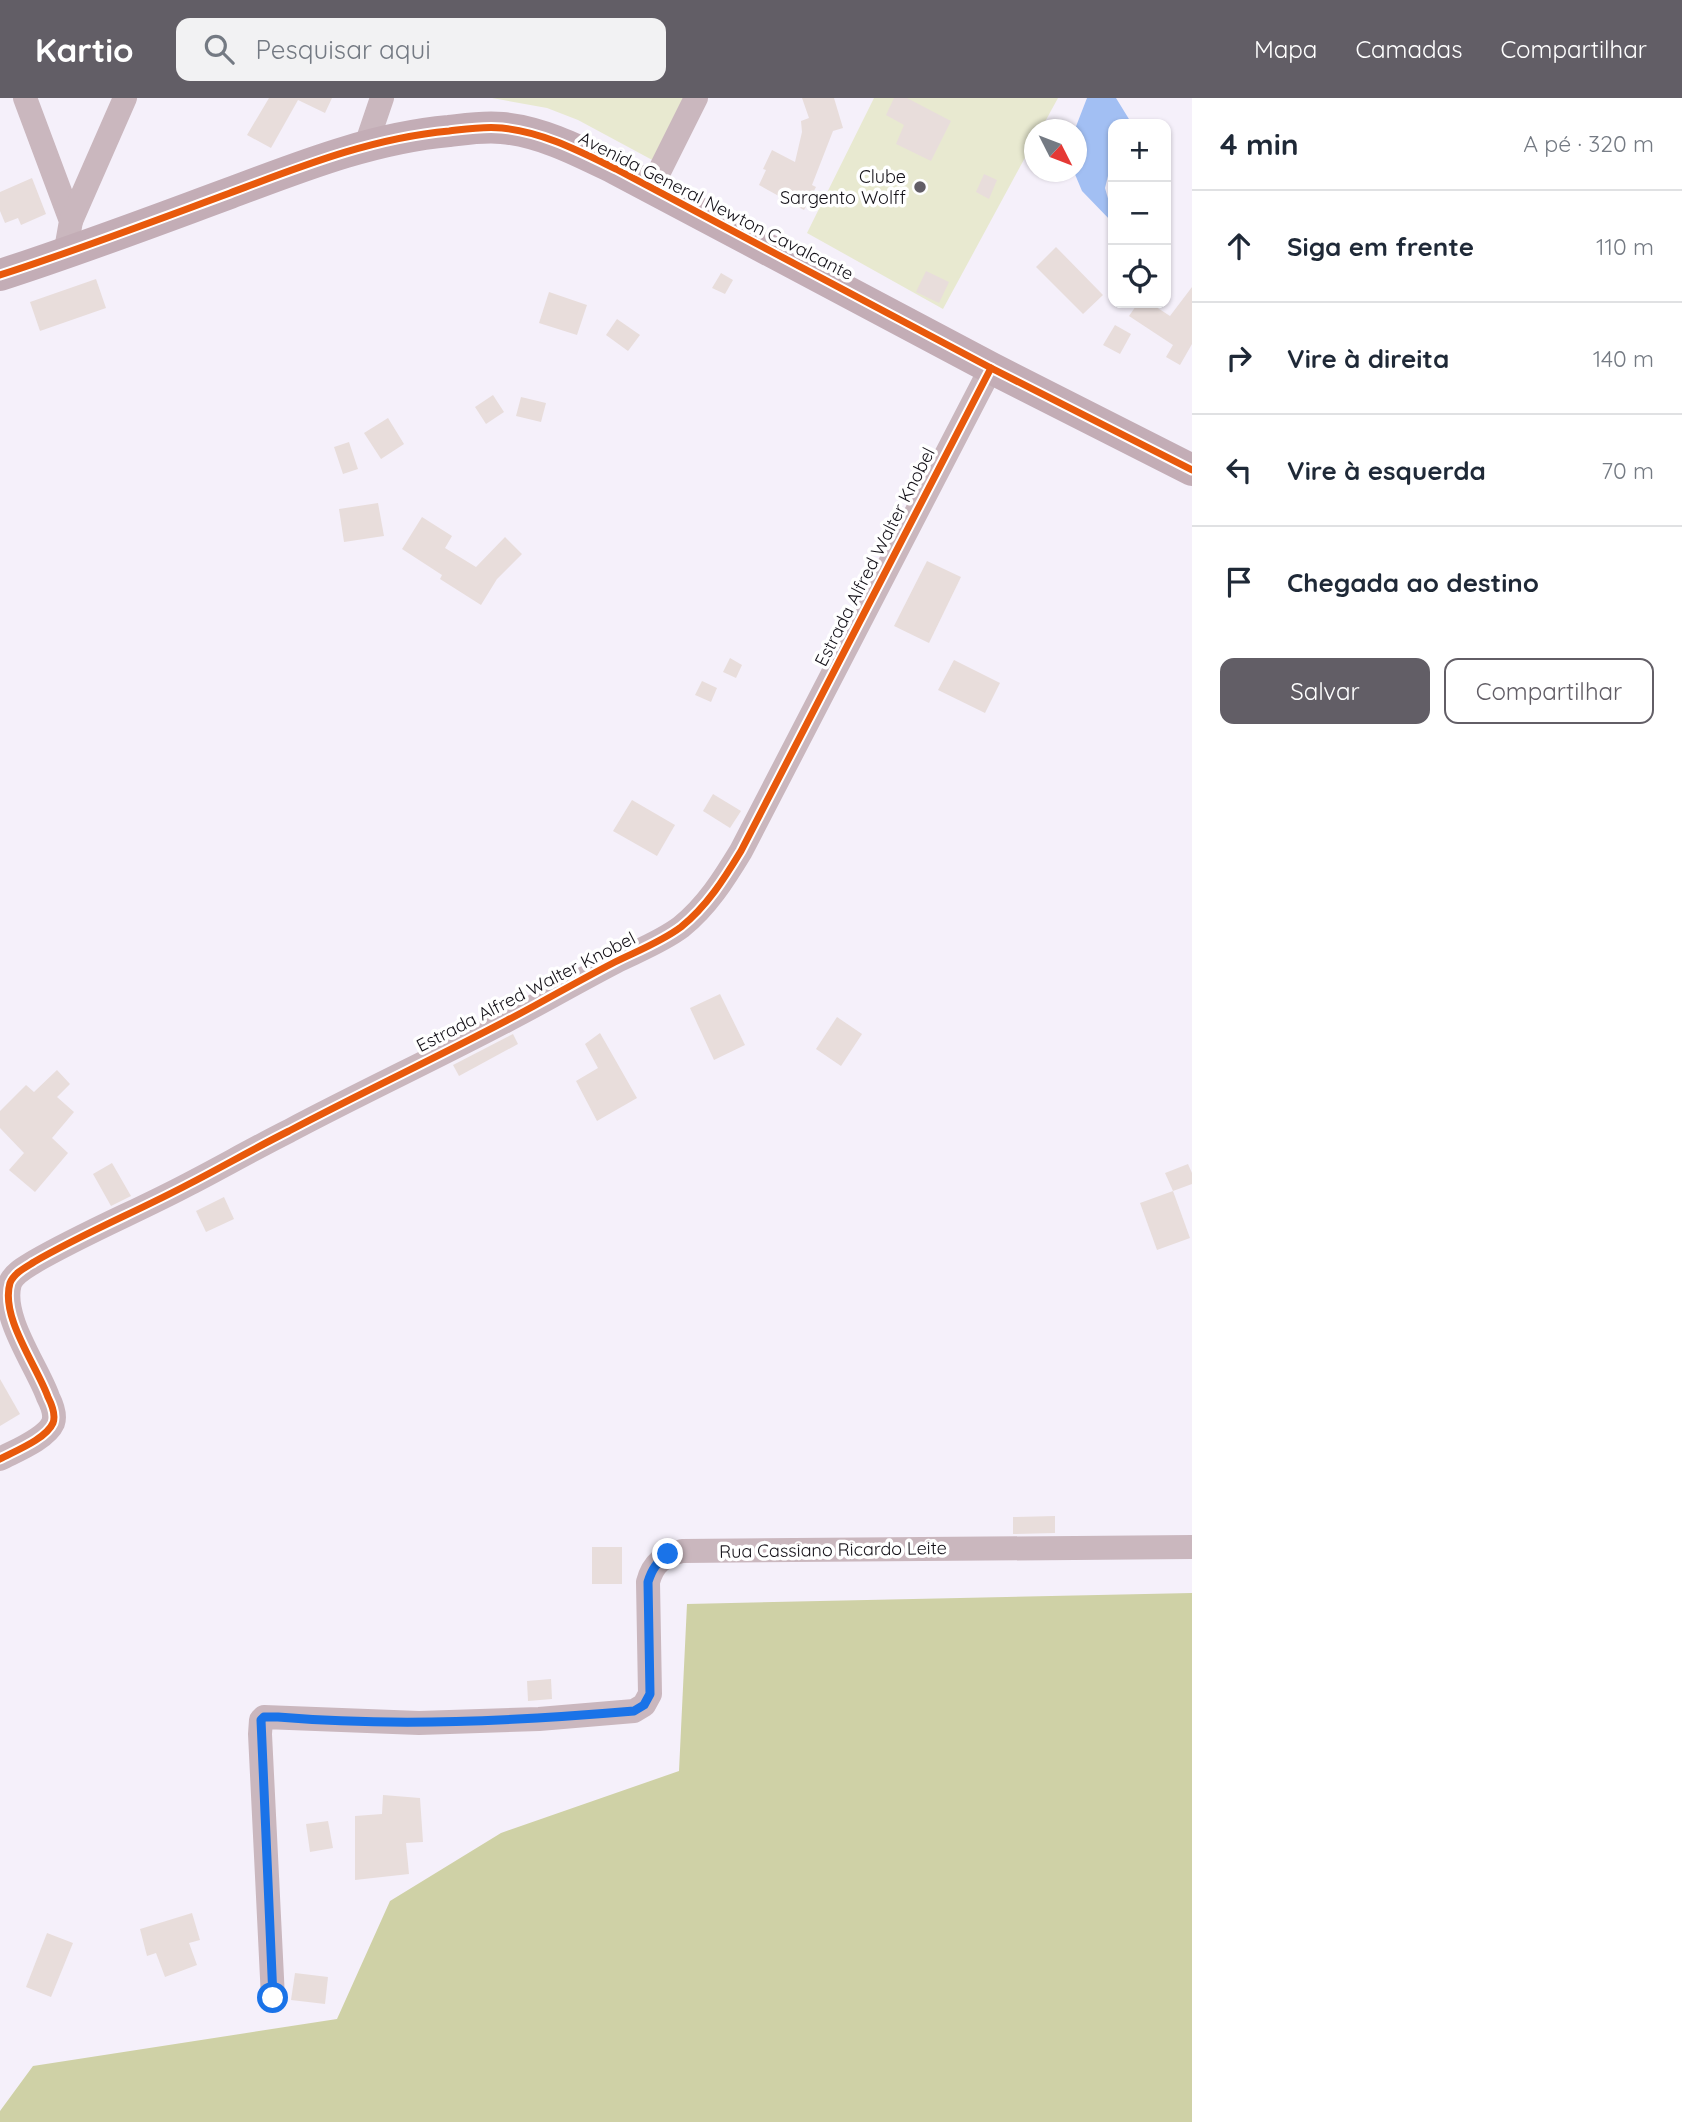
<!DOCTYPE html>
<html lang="pt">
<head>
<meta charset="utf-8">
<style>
  :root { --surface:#fff; --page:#f2f2f3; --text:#1f2937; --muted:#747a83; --line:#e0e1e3; --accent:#625e66 }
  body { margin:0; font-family:Quicksand,sans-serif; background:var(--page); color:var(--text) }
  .controls { position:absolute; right:21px; top:21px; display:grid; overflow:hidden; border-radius:14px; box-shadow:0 2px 5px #0004 }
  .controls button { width:63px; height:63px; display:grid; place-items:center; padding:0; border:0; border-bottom:2px solid var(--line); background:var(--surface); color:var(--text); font:35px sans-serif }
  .compass { position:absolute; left:1024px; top:21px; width:63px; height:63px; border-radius:50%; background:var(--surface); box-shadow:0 2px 5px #0004; rotate:132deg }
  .stop { position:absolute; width:21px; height:21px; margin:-16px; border:5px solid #1a73e8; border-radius:50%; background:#fff }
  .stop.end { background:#1a73e8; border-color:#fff; box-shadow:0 2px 7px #0008 }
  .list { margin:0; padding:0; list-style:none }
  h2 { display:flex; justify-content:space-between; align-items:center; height:91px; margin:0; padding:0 28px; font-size:30px }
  h2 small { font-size:23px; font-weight:400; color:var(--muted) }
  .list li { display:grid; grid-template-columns:46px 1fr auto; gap:21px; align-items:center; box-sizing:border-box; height:112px; padding:0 28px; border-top:2px solid var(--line) }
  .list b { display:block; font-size:26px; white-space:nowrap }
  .list em { font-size:23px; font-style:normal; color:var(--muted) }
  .actions { display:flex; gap:14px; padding:21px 28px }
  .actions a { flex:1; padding:16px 0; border:2px solid var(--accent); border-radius:14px; text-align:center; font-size:24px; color:var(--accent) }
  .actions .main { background:var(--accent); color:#fff }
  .icon { flex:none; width:38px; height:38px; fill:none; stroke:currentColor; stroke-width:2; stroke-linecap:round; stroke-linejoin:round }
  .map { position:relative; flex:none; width:1192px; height:2024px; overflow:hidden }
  header { display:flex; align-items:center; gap:42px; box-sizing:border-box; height:98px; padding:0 35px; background:var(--accent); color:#fff }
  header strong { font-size:33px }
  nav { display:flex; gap:38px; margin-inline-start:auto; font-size:24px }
  .search { width:490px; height:63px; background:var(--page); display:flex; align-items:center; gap:18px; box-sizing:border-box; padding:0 24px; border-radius:14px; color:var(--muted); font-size:26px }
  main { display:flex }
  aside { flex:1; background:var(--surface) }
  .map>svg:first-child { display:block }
  .green { fill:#e8e9d0 }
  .forest { fill:#cfd1a6 }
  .water { fill:#a2bff3 }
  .building { fill:#e8dddb }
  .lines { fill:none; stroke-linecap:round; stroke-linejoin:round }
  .minor { stroke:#cab7be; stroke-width:24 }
  .major { stroke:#c3adb6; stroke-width:32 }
  .cycleway-casing { stroke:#fff; stroke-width:11 }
  .cycleway { stroke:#e8590c; stroke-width:7 }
  .route { stroke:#1a73e8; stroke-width:9 }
  .poi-dot { fill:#625e66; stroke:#fff; stroke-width:2.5 }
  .labels { text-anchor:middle; stroke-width:7; stroke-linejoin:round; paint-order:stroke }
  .poi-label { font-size:18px; fill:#131017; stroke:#fff; text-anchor:end }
  .street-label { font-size:18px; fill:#131017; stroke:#fff }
</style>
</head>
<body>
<header>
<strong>Kartio</strong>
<div class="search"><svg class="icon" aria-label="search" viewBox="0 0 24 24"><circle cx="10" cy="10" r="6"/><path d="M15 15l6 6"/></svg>Pesquisar aqui</div>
<nav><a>Mapa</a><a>Camadas</a><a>Compartilhar</a></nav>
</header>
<main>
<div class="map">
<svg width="1192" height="2024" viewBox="0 0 1192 2024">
  <rect width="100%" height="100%" fill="#f5f0fa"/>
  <!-- green -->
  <g class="green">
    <polygon points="492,0 688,0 656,64 578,22 547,10"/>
    <polygon points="874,0 1058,0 1041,31 1034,32 1034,43 943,211 807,135"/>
  </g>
  <!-- forest -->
  <polygon class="forest" points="1192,1495 1192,2024 0,2024 0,2013 33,1968 337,1921 390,1803 501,1735 679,1673 687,1506"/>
  <!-- water -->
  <polygon class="water" points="1087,0 1116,0 1132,26 1113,26 1113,58 1105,90 1113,118 1113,125 1082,93 1074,74 1076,74 1076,32 1075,31"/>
  <!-- building -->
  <g class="building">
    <polygon points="269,0 332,0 325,15 298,2 271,50 247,37"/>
    <polygon points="802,0 834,0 843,30 833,33 812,87 816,89 804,112 759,87 766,72 763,71 772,52 795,64 802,34 801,23 809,20"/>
    <polygon points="894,0 907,0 951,23 931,63 896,46 904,27 886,17"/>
    <polygon points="984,76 997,82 989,101 976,94"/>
    <polygon points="32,80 46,116 21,127 18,120 5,125 0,113 0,94"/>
    <polygon points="1056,149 1103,197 1083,216 1036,169"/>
    <polygon points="926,173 949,184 939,205 916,194"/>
    <polygon points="721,175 733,182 725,196 712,190"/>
    <polygon points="96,181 106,210 40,233 30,204"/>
    <polygon points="1192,189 1192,246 1180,267 1166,259 1173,247 1129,218 1138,205 1150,205 1170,218"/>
    <polygon points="549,194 587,207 577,237 539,225"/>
    <polygon points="617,221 640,237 628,253 606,237"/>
    <polygon points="1115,227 1131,236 1120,256 1103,247"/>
    <polygon points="493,297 504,314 486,326 475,309"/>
    <polygon points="521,299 546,305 541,324 516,318"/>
    <polygon points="388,320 404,346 381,361 364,335"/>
    <polygon points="349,344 358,371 343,376 334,349"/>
    <polygon points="378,405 384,438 344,444 339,411"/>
    <polygon points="422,419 452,438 445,450 476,469 505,439 522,456 497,481 481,507 440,481 442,477 402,451"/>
    <polygon points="927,463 961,479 929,545 894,528"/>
    <polygon points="730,560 742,567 736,580 723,574"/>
    <polygon points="954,562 1000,585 985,615 938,592"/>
    <polygon points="702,583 717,590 711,604 695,597"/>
    <polygon points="713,696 741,713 730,730 703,713"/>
    <polygon points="632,702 675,727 657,758 613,733"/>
    <polygon points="720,896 745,947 714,962 690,910"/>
    <polygon points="837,919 862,936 841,968 816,951"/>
    <polygon points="600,935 637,1000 597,1023 576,983 598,970 585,946"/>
    <polygon points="513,936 518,946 459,978 453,967"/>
    <polygon points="57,972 70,986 57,999 74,1014 52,1040 68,1055 35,1094 9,1072 24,1055 0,1030 0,1013 26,987 34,994"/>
    <polygon points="112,1065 131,1098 111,1108 93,1076"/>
    <polygon points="1188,1066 1192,1075 1192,1086 1173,1093 1165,1075"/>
    <polygon points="1173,1093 1190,1140 1157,1152 1140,1105"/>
    <polygon points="224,1099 234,1121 206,1134 196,1113"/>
    <polygon points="0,1281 20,1316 0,1328"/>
    <polygon points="1055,1418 1055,1435 1013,1436 1013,1419"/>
    <rect x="592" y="1449" width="30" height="37"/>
    <polygon points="551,1581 552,1601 528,1603 527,1583"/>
    <polygon points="383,1697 420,1700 423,1744 406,1745 409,1776 355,1782 355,1718 382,1716"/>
    <polygon points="328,1723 333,1750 310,1754 306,1726"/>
    <polygon points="192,1815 200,1842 189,1845 197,1867 165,1879 156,1855 147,1858 140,1831"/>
    <polygon points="47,1835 73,1845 51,1899 26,1889"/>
    <polygon points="295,1875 328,1879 325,1906 291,1902"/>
  </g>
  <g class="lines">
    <!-- minor -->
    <g class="minor">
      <polyline points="25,0 71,123 65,157"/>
      <polyline points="366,47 382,0"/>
      <polyline points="651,90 696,0"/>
      <polyline points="71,123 125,0"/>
      <path d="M0,1361C15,1353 46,1341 53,1325C56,1317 52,1307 48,1299C37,1268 0,1219 10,1185C14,1175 26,1169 34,1164C84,1135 138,1113 189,1086C222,1069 255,1050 289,1033C370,990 453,952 534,908C561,893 588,878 615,864C637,853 661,844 681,829C707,808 724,781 741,753L991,270"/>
      <path d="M273,1900L260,1636L261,1622L264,1619L419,1625L539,1621L634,1613L644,1607L650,1596L648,1484C653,1465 663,1458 682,1453L1192,1449"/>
    </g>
    <!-- major -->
    <path class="major" d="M0,177C78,152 154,123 230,95C302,68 372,40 449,33C466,31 484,28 502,30C543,34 579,53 616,71L991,270L1192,372"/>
    <defs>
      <g id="cycleway">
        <path d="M0,177C78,152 154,123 230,95C302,68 372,40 449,33C466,31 484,28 502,30C543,34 579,53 616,71L991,270L1192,372"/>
        <path d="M0,1361C15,1353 46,1341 53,1325C56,1317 52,1307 48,1299C37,1268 0,1219 10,1185C14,1175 26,1169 34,1164C84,1135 138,1113 189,1086C222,1069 255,1050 289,1033C370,990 453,952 534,908C561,893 588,878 615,864C637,853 661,844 681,829C707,808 724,781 741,753L991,270"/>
      </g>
    </defs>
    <!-- cycleway casing -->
    <use href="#cycleway" class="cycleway-casing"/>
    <!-- cycleway -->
    <use href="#cycleway" class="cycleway"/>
  </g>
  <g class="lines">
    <!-- route -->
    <path class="route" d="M273,1900L261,1622L264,1619H278C397,1629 515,1623 634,1613L644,1607L650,1596L648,1484C652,1471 657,1464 668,1456"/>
  </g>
  <!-- markers -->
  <circle class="poi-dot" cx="920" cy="89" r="7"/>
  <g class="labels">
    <!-- poi labels -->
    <g class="poi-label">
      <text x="906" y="85">Clube<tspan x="906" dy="21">Sargento Wolff</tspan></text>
    </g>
    <!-- street labels -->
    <g class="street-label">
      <text transform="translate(716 108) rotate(27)" y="6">Avenida General Newton Cavalcante</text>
      <text transform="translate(875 459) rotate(-63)" y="6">Estrada Alfred Walter Knobel</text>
      <text transform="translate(526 894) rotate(-27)" y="6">Estrada Alfred Walter Knobel</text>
      <text transform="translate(833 1452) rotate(-1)" y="6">Rua Cassiano Ricardo Leite</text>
    </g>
  </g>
</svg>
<div class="controls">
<button>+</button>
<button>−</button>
<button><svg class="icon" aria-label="locate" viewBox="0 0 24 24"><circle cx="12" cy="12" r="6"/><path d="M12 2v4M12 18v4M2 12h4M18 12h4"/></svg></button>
</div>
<svg class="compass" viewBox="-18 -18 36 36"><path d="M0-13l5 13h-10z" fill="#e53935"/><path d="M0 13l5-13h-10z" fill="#747a83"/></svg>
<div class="stop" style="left:273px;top:1900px"></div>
<div class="stop end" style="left:668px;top:1456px"></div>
</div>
<aside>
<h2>4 min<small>A pé · 320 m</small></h2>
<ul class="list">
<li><svg class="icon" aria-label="ahead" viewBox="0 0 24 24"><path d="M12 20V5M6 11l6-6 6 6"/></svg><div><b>Siga em frente</b></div><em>110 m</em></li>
<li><svg class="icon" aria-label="right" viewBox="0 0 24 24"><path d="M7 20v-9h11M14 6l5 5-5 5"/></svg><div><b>Vire à direita</b></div><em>140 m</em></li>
<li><svg class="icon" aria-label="left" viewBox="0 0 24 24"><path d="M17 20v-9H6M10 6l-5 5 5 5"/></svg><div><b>Vire à esquerda</b></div><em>70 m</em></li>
<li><svg class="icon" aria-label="arrive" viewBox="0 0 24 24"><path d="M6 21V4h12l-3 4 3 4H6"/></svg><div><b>Chegada ao destino</b></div></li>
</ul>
<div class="actions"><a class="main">Salvar</a><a>Compartilhar</a></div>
</aside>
</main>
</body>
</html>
